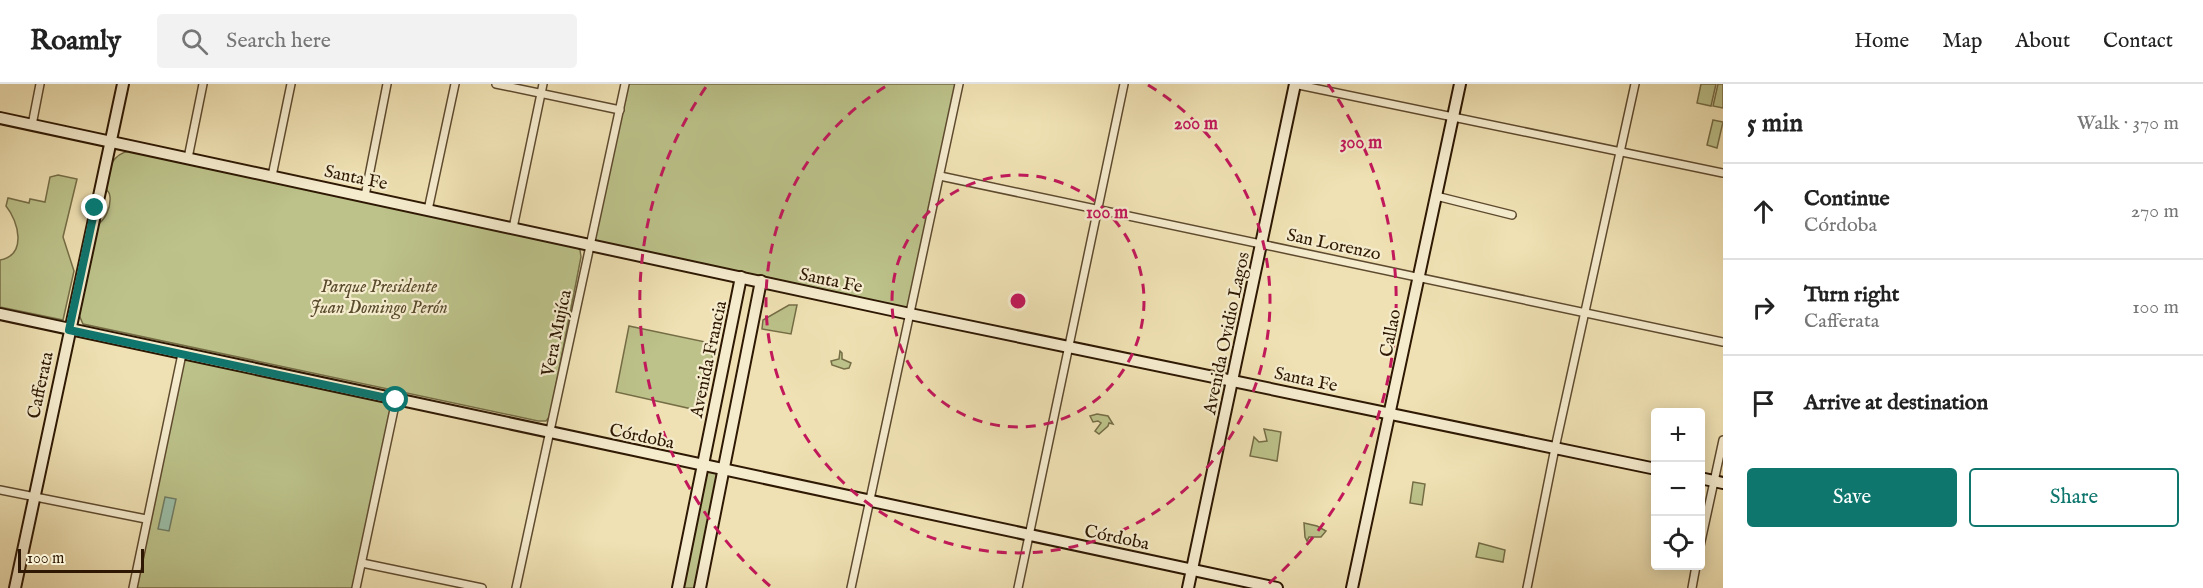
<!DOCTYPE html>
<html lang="en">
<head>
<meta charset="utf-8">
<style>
  :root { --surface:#fff; --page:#f2f2f2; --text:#222; --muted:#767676; --line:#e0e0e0; --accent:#0f766e }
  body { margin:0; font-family:"IM FELL English",serif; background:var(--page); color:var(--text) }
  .controls { position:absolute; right:18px; bottom:18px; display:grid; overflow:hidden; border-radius:6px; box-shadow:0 3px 15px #0003 }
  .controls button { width:54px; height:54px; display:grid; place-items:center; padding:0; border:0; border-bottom:2px solid var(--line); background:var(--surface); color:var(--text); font:30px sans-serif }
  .scale { position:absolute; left:18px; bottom:15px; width:126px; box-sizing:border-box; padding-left:6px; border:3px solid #2e1803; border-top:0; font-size:16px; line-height:21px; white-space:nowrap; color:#2e1803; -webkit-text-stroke:4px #f5ecce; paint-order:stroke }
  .stop { position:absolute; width:18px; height:18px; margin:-14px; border:4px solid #0f766e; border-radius:50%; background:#fff }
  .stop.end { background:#0f766e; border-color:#fff; box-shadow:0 2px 6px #0008 }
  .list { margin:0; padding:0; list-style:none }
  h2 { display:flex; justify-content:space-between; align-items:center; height:78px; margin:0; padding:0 24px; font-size:26px }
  h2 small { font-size:20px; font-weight:400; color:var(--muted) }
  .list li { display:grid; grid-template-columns:39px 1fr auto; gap:18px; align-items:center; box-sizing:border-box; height:96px; padding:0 24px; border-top:2px solid var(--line) }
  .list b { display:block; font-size:22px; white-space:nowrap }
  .list p { margin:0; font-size:20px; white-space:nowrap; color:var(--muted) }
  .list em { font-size:20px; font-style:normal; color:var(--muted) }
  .actions { display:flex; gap:12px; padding:18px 24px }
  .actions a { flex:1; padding:14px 0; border:2px solid var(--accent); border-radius:6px; text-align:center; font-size:21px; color:var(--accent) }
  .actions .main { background:var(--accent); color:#fff }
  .icon { flex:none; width:33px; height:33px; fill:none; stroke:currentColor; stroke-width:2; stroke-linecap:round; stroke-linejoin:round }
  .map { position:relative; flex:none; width:1723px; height:504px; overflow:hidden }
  header { display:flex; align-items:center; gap:36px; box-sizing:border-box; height:84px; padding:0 30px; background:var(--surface); border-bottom:2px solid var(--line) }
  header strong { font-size:28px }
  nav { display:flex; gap:33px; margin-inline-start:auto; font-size:21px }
  .search { width:420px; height:54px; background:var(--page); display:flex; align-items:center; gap:15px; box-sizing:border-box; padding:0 21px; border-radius:6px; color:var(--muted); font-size:22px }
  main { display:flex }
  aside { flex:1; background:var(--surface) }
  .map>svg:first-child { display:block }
  .green { fill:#bcc28a; stroke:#756d46; stroke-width:1.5 }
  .water { fill:#9bbea7; stroke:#6f7c65; stroke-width:1.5 }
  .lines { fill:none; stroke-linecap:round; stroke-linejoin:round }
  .street-casing { stroke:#5e4a2f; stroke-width:10 }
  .secondary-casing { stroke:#2e1803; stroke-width:14 }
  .street { stroke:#f5ecce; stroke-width:7 }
  .secondary { stroke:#f5ecce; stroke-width:10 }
  .route { stroke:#0f766e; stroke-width:8 }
  .ring { fill:none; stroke:#c2185b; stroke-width:3; stroke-dasharray:10 8 }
  .labels { text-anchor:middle; stroke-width:4.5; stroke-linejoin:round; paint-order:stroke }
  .street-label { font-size:18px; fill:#2e1803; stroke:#f5ecce }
  .park-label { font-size:18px; font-style:italic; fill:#594b2c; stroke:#f5ecce }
  .centre { fill:#c2185b; stroke:#f5ecce; stroke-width:3 }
  .ring-label { font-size:18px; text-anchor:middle; font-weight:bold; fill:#c2185b; stroke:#f5ecce; stroke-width:4.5; stroke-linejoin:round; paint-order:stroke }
</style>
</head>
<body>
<header>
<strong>Roamly</strong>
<div class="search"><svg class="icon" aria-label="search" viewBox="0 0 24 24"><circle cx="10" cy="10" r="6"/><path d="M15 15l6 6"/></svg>Search here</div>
<nav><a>Home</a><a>Map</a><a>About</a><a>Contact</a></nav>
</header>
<main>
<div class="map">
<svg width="1723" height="504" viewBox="0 0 1723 504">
  <rect width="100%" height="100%" fill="#efe1b3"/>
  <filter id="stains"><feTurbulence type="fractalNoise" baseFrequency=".00333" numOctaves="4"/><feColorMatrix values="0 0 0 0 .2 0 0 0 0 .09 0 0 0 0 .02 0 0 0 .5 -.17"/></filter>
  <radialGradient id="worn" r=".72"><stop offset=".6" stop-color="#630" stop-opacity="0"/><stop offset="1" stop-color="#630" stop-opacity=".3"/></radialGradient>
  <!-- green -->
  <g class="green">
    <polygon points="625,0 959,0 910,230 591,160"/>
    <polygon points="1701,0 1716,0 1711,22 1697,19"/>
    <polygon points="1718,0 1723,0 1723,24 1713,22"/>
    <polygon points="1713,36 1723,38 1717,64 1707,61"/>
    <path d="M130,67L575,162L580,166L581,173L550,332L546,337H538L83,240L79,231L96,142C105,136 111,124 110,113C109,105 108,111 106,103C104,88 113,69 130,67Z"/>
    <path d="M58,91L77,95L63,153L74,187L63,236L0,223V176C27,171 19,138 6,122L8,114L29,119L30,115L45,118L50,93Z"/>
    <polygon points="789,221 797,221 791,250 762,245 763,236"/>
    <polygon points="629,242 715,260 701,327 616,308"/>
    <polygon points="840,267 842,269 842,275 851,279 849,284 844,285 832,281 831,277 839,275"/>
    <polygon points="182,270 396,316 356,504 133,504"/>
    <polygon points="1097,330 1108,332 1113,340 1109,339 1108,342 1099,350 1095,347 1101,339 1098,337 1093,338 1090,332"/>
    <polygon points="1264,345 1281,348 1277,377 1250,372 1254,353 1259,358 1267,357"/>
    <polygon points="702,381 723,386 700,504 678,504"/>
    <polygon points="1413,398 1425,400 1422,421 1410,419"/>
    <polygon points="1304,439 1317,442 1326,447 1321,453 1309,453 1307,457 1305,453"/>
    <polygon points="1479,459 1505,466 1503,478 1476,473"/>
  </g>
  <!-- water -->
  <polygon class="water" points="165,413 176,415 169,447 158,445"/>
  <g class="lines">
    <defs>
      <g id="street">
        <polyline points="496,0 620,26"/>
        <polyline points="1294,0 1723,89"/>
        <polyline points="32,41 40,0"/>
        <polyline points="188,74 203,0"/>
        <polyline points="272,92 291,0"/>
        <polyline points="940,92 1723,258"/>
        <polyline points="365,112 387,0"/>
        <polyline points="1436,112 1512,131"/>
        <polyline points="428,126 455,0"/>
        <polyline points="513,144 543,0"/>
        <polyline points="0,406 146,435"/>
        <polyline points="1700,462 1723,356"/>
        <polyline points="362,479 482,504"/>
        <polyline points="133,504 182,270"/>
        <polyline points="356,504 396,316"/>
        <polyline points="516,504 625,0"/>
        <polyline points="851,504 959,0"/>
        <polyline points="1018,504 1124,0"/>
        <polyline points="1527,504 1555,364 1635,0"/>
        <polyline points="1692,504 1696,482"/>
      </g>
      <g id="secondary">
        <polyline points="0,34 910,230 1656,385"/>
        <polyline points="0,230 1277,504"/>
        <polyline points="1700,394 1723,399"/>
        <polyline points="15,504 123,0"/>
        <polyline points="678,504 741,193"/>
        <polyline points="700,504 761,197"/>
        <polyline points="1188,504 1295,0"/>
        <polyline points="1352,504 1460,0"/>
      </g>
    </defs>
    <!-- street casing -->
    <use href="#street" class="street-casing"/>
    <!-- secondary casing -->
    <use href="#secondary" class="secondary-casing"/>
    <!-- street -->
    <use href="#street" class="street"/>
    <!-- secondary -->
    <use href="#secondary" class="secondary"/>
  </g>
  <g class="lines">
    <!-- route -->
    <polyline class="route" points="95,124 69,246 396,316"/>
  </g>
  <!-- distance rings -->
  <g class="ring">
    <circle cx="1018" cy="217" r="126"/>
    <path d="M1148 1A252 252 0 1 1 888 1"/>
    <path d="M770 502A378 378 0 0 1 708 0M1328 0A378 378 0 0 1 1266 502"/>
  </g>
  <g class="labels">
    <!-- street labels -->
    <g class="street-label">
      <text transform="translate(356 93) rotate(12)" y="6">Santa Fe</text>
      <text transform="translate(1334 160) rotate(12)" y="6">San Lorenzo</text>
      <text transform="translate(831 196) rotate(12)" y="6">Santa Fe</text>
      <text transform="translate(556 249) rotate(-78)" y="6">Vera Mujíca</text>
      <text transform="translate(1226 249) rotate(-78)" y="6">Avenida Ovidio Lagos</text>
      <text transform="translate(1390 249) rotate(-79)" y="6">Callao</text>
      <text transform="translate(708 275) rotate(-78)" y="6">Avenida Francia</text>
      <text transform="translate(1306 295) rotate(12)" y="6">Santa Fe</text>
      <text transform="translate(40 301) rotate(-78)" y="6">Cafferata</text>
      <text transform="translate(642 352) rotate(12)" y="6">Córdoba</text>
      <text transform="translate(1117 453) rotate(12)" y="6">Córdoba</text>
    </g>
    <!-- park labels -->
    <g class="park-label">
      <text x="379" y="208">Parque Presidente<tspan x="379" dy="21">Juan Domingo Perón</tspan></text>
    </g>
  </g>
  <circle cx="1018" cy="217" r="9" class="centre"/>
  <g class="ring-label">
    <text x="1196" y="45">200 m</text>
    <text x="1361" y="64">300 m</text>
    <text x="1107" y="134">100 m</text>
  </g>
  <rect width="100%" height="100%" filter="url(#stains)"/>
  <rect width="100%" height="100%" fill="url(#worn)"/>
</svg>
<div class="controls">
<button>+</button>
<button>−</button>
<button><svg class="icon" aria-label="locate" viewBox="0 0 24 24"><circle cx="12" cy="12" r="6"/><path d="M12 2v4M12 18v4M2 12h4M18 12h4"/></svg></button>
</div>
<div class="scale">100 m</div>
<div class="stop" style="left:396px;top:316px"></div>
<div class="stop end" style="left:95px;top:124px"></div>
</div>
<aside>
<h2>5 min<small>Walk · 370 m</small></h2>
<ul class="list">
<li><svg class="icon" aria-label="ahead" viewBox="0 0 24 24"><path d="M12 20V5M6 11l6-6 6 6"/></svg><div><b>Continue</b><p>Córdoba</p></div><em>270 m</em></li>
<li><svg class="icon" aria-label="right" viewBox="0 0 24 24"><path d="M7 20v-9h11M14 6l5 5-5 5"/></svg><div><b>Turn right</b><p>Cafferata</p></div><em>100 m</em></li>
<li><svg class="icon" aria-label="arrive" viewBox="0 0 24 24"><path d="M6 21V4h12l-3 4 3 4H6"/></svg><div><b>Arrive at destination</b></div></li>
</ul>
<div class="actions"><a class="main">Save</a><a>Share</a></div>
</aside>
</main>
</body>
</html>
